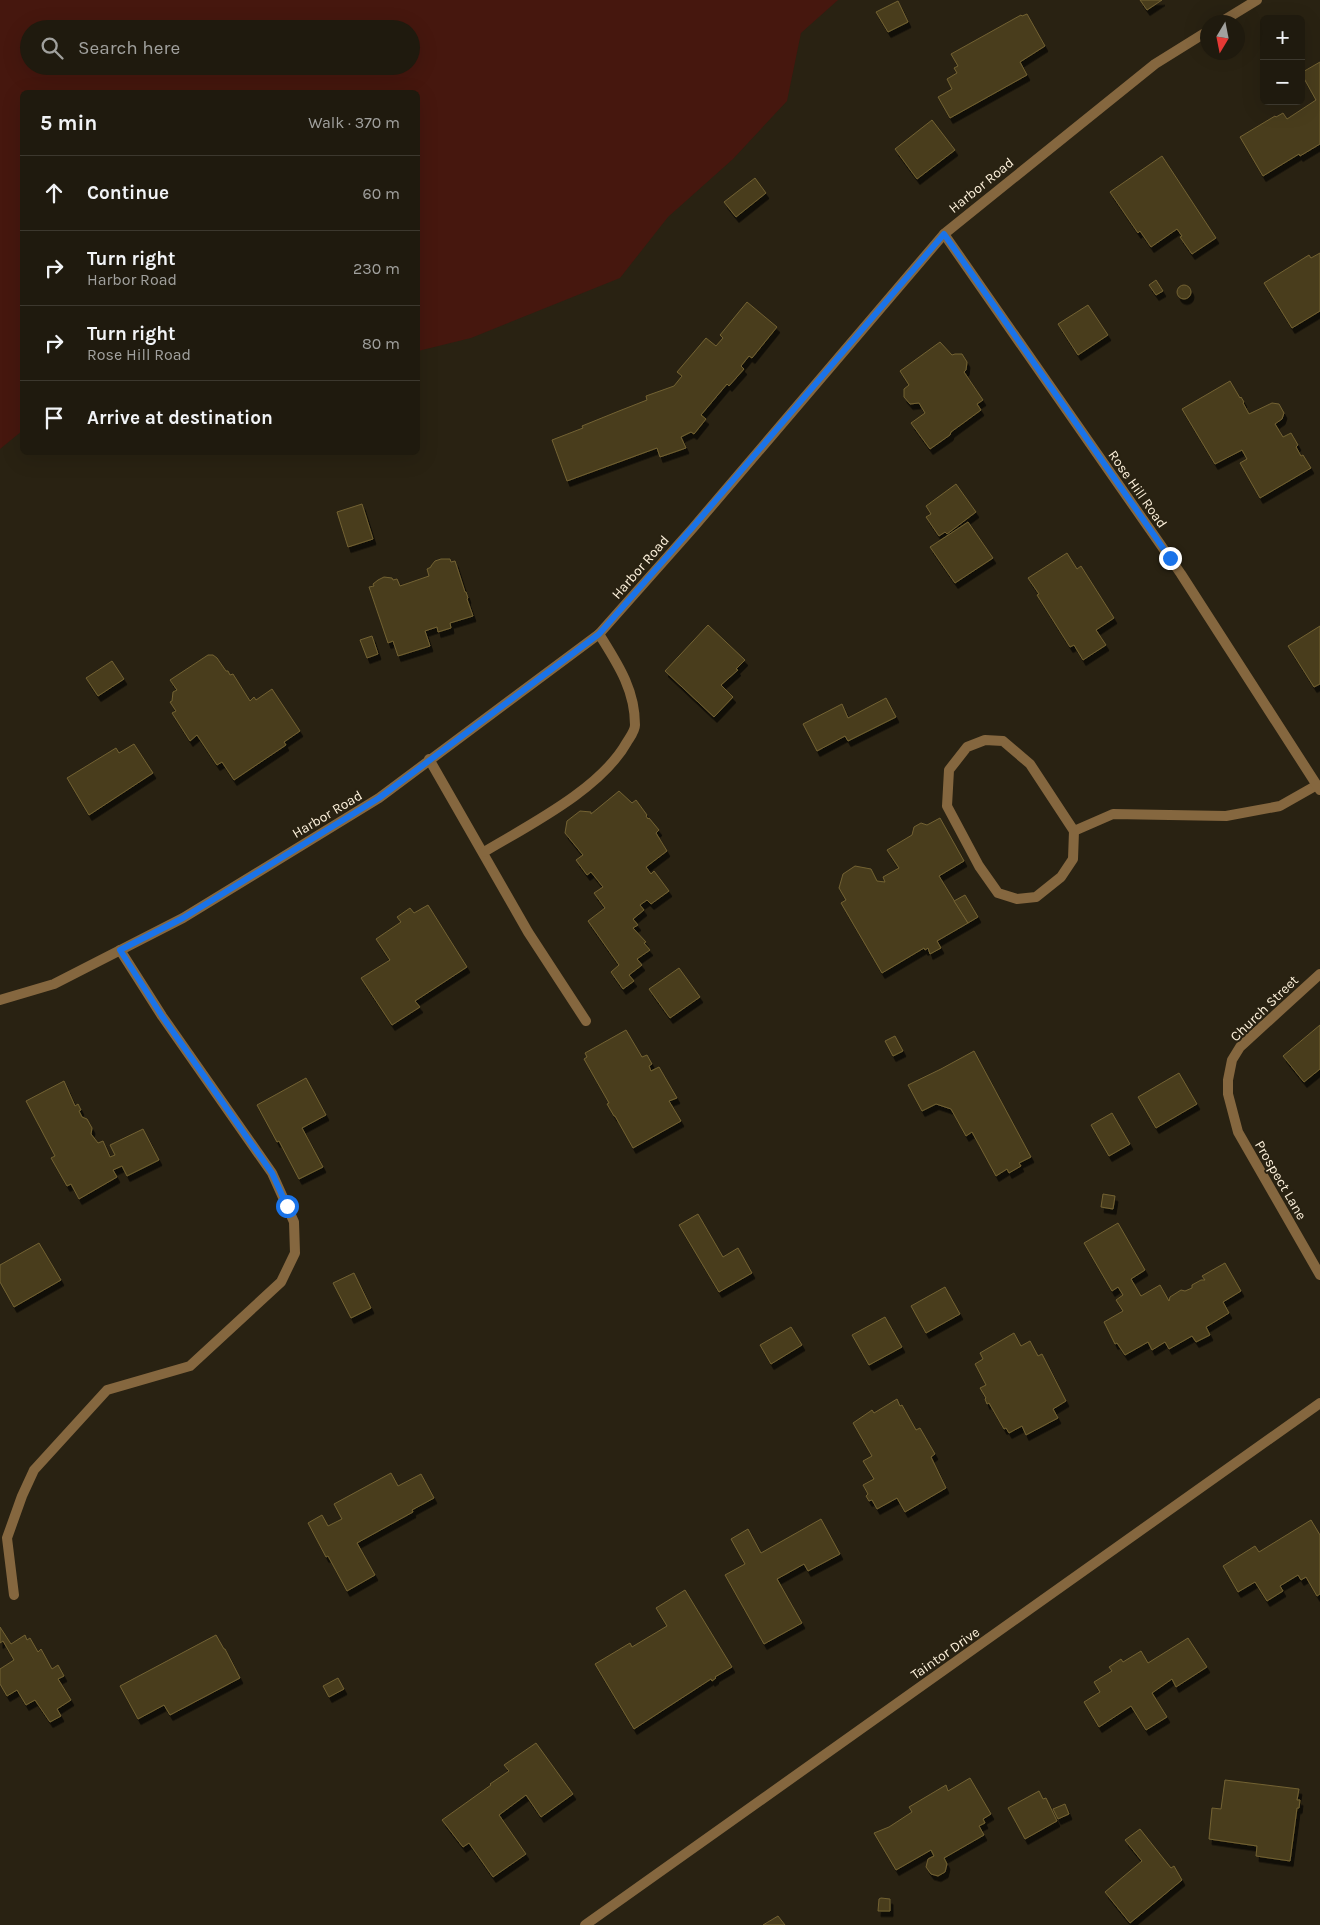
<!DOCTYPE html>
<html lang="en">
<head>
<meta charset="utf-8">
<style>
  :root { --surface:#1f1a0e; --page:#272317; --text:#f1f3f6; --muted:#a1a19e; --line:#3c382e }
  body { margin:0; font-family:Karla,sans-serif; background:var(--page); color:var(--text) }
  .controls { position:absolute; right:15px; top:15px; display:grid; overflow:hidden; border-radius:8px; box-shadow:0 5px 20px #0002 }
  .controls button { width:45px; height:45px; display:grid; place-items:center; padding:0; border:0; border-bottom:1px solid var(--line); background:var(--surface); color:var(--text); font:25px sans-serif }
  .compass { position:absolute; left:1200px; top:15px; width:45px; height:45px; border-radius:50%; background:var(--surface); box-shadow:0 5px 20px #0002; rotate:190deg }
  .stop { position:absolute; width:15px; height:15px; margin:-11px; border:4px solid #1a73e8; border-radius:50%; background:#fff }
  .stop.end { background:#1a73e8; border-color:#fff; box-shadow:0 1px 5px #0008 }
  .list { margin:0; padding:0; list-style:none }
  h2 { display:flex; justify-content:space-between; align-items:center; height:65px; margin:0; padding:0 20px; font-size:21px }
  h2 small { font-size:16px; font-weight:400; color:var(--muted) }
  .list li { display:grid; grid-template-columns:32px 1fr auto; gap:15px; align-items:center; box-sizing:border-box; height:75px; padding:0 20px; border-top:1px solid var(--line) }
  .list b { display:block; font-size:19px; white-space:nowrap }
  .list p { margin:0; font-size:16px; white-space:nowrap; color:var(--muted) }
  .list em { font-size:16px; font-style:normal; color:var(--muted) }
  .icon { flex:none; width:28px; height:28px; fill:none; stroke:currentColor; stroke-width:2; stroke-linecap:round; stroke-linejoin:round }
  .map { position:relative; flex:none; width:1320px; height:1925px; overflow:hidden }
  .search { position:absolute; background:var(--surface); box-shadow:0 5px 20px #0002; left:20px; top:20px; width:400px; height:55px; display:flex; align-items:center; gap:12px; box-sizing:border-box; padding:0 18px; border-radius:28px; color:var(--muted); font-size:19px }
  .panel { position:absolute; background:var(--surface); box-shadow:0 5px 20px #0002; left:20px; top:90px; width:400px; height:365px; border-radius:8px }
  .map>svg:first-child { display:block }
  .water { fill:#46170e; fill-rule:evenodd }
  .building { fill:#493e1f; stroke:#736232; filter:url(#shadow) }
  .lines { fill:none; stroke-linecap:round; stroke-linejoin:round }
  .service { stroke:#85673f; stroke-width:10 }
  .minor { stroke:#85673f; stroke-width:10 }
  .route { stroke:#1a73e8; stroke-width:6 }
  .labels { text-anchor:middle; stroke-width:4; stroke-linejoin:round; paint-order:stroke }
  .street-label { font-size:14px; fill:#fdf1db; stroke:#292212 }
</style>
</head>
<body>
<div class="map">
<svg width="1320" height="1925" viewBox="0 0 1320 1925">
  <defs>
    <filter id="shadow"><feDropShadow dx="3" dy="5.5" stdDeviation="0" flood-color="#0009"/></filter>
  </defs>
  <rect width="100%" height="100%" fill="#292212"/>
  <!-- water -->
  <path class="water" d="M0,0H838L801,33L787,101L733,159L668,217L620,278L471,338L418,351V92H22V431L0,449ZM29,29H411V66H29Z"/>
  <!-- building -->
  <g class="building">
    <polygon points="1140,0 1162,0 1147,10"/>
    <polygon points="898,1 908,22 888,32 876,12"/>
    <polygon points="1027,14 1045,46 1020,62 1027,75 950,118 938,97 952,89 947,79 957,73 954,68 958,66 951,54 1021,15 1022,16"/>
    <polygon points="1320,62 1320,144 1300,156 1299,154 1263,176 1240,137 1275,116 1276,117 1283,113 1287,119 1316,100 1301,73"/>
    <polygon points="932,120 955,150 917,179 895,149"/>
    <polygon points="1162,156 1216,238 1192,254 1180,237 1182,236 1177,229 1151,247 1140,231 1138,233 1110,192"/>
    <polygon points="755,178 766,193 736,217 724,202"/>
    <polygon points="1320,253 1320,311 1292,328 1264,283 1309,255 1311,258"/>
    <polygon points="1156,280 1163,291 1156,295 1149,285"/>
    <circle cx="1184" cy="292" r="7"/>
    <polygon points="747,302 777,327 752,358 749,356 741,366 744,369 729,386 727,384 701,415 706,419 694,434 691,432 681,437 686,448 660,457 657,448 567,481 552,440 583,428 582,426 619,411 647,400 646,396 674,386 682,376 677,372 706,338 716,346 723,338 720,335"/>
    <polygon points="1088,305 1108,335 1078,355 1058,324"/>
    <polygon points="940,342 952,355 955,354 962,354 967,362 966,370 964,372 983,400 977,404 981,410 951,432 950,435 930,449 911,423 925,413 919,403 910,404 904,397 904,389 909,385 900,371"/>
    <polygon points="1230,381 1240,398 1241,397 1244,402 1243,403 1249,414 1272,403 1279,404 1284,413 1282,419 1275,424 1283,437 1291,433 1298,445 1296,447 1301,456 1303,455 1311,468 1260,498 1240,463 1247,459 1242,450 1215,464 1182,409"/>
    <polygon points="956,484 976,512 947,534 945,532 939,536 926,517 931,514 926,506"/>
    <polygon points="362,504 373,539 348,547 337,512"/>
    <polygon points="968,522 993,558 955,583 930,547"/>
    <polygon points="1067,553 1077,569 1081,566 1114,618 1096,630 1106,645 1083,660 1074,645 1070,647 1037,595 1039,594 1028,578"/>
    <polygon points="441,559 450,559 451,562 455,561 465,592 466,592 468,598 467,599 473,616 450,623 451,628 438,632 437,627 425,631 430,646 398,656 393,641 388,643 369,587 374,586 373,584 378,580 384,577 392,578 393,580 397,579 400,586 429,576 427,569 431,567 431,566 435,561"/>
    <polygon points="708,625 745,660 736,669 738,670 721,685 733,697 714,717 665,671"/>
    <polygon points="1320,626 1320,684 1314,687 1288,646"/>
    <polygon points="372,636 378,654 367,658 360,640"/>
    <polygon points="208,655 213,655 217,658 226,671 228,671 230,675 233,674 250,701 254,697 256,700 272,689 300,731 284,742 286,745 234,780 222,762 217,765 197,735 190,741 172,713 176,711 170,702 172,701 173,692 177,690 170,680"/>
    <polygon points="112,661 124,679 98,696 86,678"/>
    <polygon points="886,698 896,717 848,741 845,736 817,751 803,724 842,704 848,718"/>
    <polygon points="134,744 153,773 89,815 67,778 116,748 119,753"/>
    <polygon points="619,791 632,803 636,800 647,815 646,816 648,819 649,818 659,830 656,833 667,851 646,867 651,874 654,871 669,891 651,904 647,900 640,905 644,910 633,919 638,925 633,928 646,942 644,943 650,950 637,959 642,965 629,975 634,981 623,989 611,972 619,965 588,921 605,908 594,893 603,887 591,872 587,875 576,860 583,855 565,833 567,821 580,811 591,812 591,814"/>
    <polygon points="940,818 964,861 939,876 968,923 937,941 941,948 930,954 928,948 925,950 924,948 882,973 841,903 846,900 839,888 843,874 855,866 871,869 877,881 885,882 883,877 899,868 887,850 912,835 914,827 921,823 927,825"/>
    <polygon points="965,895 978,917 968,923 954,901"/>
    <polygon points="428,905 467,967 415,1001 420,1007 392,1025 361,978 390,960 376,939 401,922 397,917 410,908 414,913"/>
    <polygon points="679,968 700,997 670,1018 649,989"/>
    <polygon points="1320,1025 1320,1069 1304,1082 1283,1056"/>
    <polygon points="626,1030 642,1057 647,1055 652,1064 649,1066 651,1071 659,1067 677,1098 669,1101 681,1121 633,1148 615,1116 614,1116 607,1104 609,1103 584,1059 587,1057 585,1053"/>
    <polygon points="895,1036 903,1051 893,1056 885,1041"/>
    <polygon points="974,1051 1031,1157 1019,1163 1021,1166 1009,1173 1007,1169 996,1176 972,1132 966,1136 951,1109 936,1104 922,1111 908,1085 941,1069"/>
    <polygon points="1179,1073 1197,1104 1156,1128 1138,1097"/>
    <polygon points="306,1078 326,1115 302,1128 323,1167 299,1179 279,1141 277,1142 257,1105"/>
    <polygon points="64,1081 75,1106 78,1104 81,1110 79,1111 82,1117 87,1119 92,1128 91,1134 98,1143 103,1141 110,1157 115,1155 110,1145 143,1129 159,1160 127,1176 122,1166 113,1170 117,1177 79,1199 71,1184 67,1186 51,1158 55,1156 26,1101"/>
    <polygon points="1112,1113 1130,1144 1109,1156 1091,1125"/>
    <polygon points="1103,1194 1115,1196 1113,1209 1101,1207"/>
    <polygon points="698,1214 723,1257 738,1248 752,1273 719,1292 679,1225"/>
    <polygon points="1118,1223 1145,1270 1131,1279 1141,1296 1160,1285 1169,1301 1170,1297 1181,1290 1185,1291 1192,1288 1192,1285 1201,1280 1205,1280 1202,1276 1225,1263 1241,1291 1223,1302 1229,1313 1206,1327 1210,1335 1196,1342 1192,1336 1169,1349 1165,1342 1152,1350 1148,1342 1125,1355 1117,1343 1115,1344 1104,1322 1123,1311 1116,1300 1123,1295 1118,1287 1112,1291 1084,1243"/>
    <polygon points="39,1243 61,1280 14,1307 0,1282 0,1265"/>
    <polygon points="354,1273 371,1308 351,1318 333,1283"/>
    <polygon points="945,1287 960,1314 926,1333 911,1306"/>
    <polygon points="885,1317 902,1347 869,1365 852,1335"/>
    <polygon points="791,1327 802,1345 771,1364 760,1345"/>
    <polygon points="1014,1333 1021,1346 1030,1341 1038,1356 1042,1354 1066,1401 1053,1409 1058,1418 1026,1435 1022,1426 1009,1433 1006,1428 1004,1429 989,1403 987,1404 985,1399 986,1398 980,1388 986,1385 975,1364 983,1359 980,1353"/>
    <polygon points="897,1399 900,1406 902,1405 916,1430 920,1428 935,1454 931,1457 946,1488 905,1512 897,1498 877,1509 872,1500 869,1501 866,1496 868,1494 863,1485 874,1479 863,1461 872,1456 853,1423 872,1410 874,1413"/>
    <polygon points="391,1473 398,1486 421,1474 434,1498 412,1510 413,1512 357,1543 375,1575 347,1591 328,1556 326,1557 308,1523 322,1515 328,1526 342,1519 334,1504"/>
    <polygon points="821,1519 840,1554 808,1571 804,1564 777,1579 802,1623 764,1644 725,1575 745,1564 731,1539 748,1529 761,1553"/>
    <polygon points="1311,1520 1320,1535 1320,1594 1317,1596 1306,1577 1301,1580 1298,1575 1280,1586 1283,1591 1267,1601 1255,1582 1238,1592 1223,1566 1255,1546 1259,1552"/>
    <polygon points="685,1590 732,1667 715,1677 716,1678 712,1681 711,1679 634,1729 595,1664 630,1643 632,1647 667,1626 656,1608"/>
    <polygon points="0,1627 11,1644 25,1635 27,1640 30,1638 38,1652 41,1649 52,1669 58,1665 64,1676 58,1679 71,1700 57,1709 61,1716 50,1722 35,1700 26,1705 17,1690 7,1696 0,1684 0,1669 14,1660 3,1641 0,1643"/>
    <polygon points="216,1635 224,1649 225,1649 240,1678 170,1715 164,1705 138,1719 120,1686"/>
    <polygon points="1188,1638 1207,1667 1176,1687 1172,1679 1152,1693 1167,1717 1146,1730 1131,1706 1099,1727 1084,1702 1100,1692 1094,1682 1112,1671 1109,1667 1121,1659 1123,1662 1141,1651 1148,1663"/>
    <polygon points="338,1678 344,1689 329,1697 323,1686"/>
    <polygon points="536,1743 573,1794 541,1817 526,1795 499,1815 526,1854 493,1877 469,1843 463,1847 442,1820 491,1785 490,1784 509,1771 504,1765"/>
    <polygon points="970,1778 991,1814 983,1819 985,1823 979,1826 984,1835 944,1858 947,1864 945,1872 938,1876 931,1874 926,1867 928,1859 934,1856 931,1850 896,1870 874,1833 889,1827 912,1812 909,1807 946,1785 948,1791"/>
    <polygon points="1225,1780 1299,1789 1297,1800 1300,1800 1299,1808 1297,1808 1290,1861 1256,1856 1257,1846 1209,1839 1212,1808 1221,1809"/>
    <polygon points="1039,1791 1043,1799 1046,1798 1057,1821 1025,1839 1008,1808"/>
    <polygon points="1065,1804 1069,1814 1058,1819 1053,1809"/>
    <polygon points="1140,1829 1171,1868 1174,1866 1182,1880 1130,1923 1105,1892 1142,1861 1125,1840"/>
    <polygon points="881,1898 890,1899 890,1911 878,1911 879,1899"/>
    <polygon points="778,1916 785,1925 763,1925"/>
  </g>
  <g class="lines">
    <!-- service -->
    <g class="service">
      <polyline points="429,759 528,932 586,1021"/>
      <polyline points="1074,831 1030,764 1003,741 985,740 967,747 949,770 947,806 979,866 998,893 1017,899 1036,897 1061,877 1073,859 1074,831 1113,814 1226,816 1280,806 1317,785"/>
      <path d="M484,852C529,825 601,789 627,742C630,737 635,731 635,725C635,689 617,663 599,634"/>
      <polyline points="14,1595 7,1538 22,1496 34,1470 107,1390 190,1366 281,1282 295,1253 294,1222 272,1173 162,1016 120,950"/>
    </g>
    <!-- minor -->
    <g class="minor">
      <polyline points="1221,22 1257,0"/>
      <polyline points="944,234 1181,574 1320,790"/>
      <polyline points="1320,974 1240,1047 1232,1060 1228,1080 1228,1094 1238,1132 1320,1275"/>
      <polyline points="0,1000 54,984 183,918 379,798 599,634 693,528 944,234 1155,64 1208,31"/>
      <polyline points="585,1925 1320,1403"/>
    </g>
  </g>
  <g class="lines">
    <!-- route -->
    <polyline class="route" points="287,1206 272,1173 162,1016 120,950 183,918 379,798 599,634 692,528 944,234 1170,558"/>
  </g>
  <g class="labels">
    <!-- street labels -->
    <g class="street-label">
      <text transform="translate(981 185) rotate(-39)" y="5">Harbor Road</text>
      <text transform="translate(1138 489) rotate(55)" y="5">Rose Hill Road</text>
      <text transform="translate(640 567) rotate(-49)" y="5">Harbor Road</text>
      <text transform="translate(327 814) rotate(-31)" y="5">Harbor Road</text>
      <text transform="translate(1264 1008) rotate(-44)" y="5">Church Street</text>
      <text transform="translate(1281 1180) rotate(60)" y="5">Prospect Lane</text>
      <text transform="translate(945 1653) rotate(-35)" y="5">Taintor Drive</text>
    </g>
  </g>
</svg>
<div class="controls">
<button>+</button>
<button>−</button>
</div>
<svg class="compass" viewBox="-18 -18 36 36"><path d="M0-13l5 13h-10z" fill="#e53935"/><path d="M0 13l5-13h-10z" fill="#a1a19e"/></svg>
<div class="stop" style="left:287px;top:1206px"></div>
<div class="stop end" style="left:1170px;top:558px"></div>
<div class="search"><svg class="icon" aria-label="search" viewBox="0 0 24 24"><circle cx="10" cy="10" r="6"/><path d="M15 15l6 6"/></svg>Search here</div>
<section class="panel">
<h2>5 min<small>Walk · 370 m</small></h2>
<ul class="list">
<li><svg class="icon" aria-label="ahead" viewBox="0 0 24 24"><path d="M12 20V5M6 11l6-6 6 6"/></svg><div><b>Continue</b></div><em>60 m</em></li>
<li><svg class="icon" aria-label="right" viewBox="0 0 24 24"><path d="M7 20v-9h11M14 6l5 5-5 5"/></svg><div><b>Turn right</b><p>Harbor Road</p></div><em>230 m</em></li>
<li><svg class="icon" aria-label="right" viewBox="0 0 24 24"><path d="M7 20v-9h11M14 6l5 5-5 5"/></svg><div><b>Turn right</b><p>Rose Hill Road</p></div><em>80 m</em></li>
<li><svg class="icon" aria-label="arrive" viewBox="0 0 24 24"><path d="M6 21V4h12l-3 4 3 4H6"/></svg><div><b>Arrive at destination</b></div></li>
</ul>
</section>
</div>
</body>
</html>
